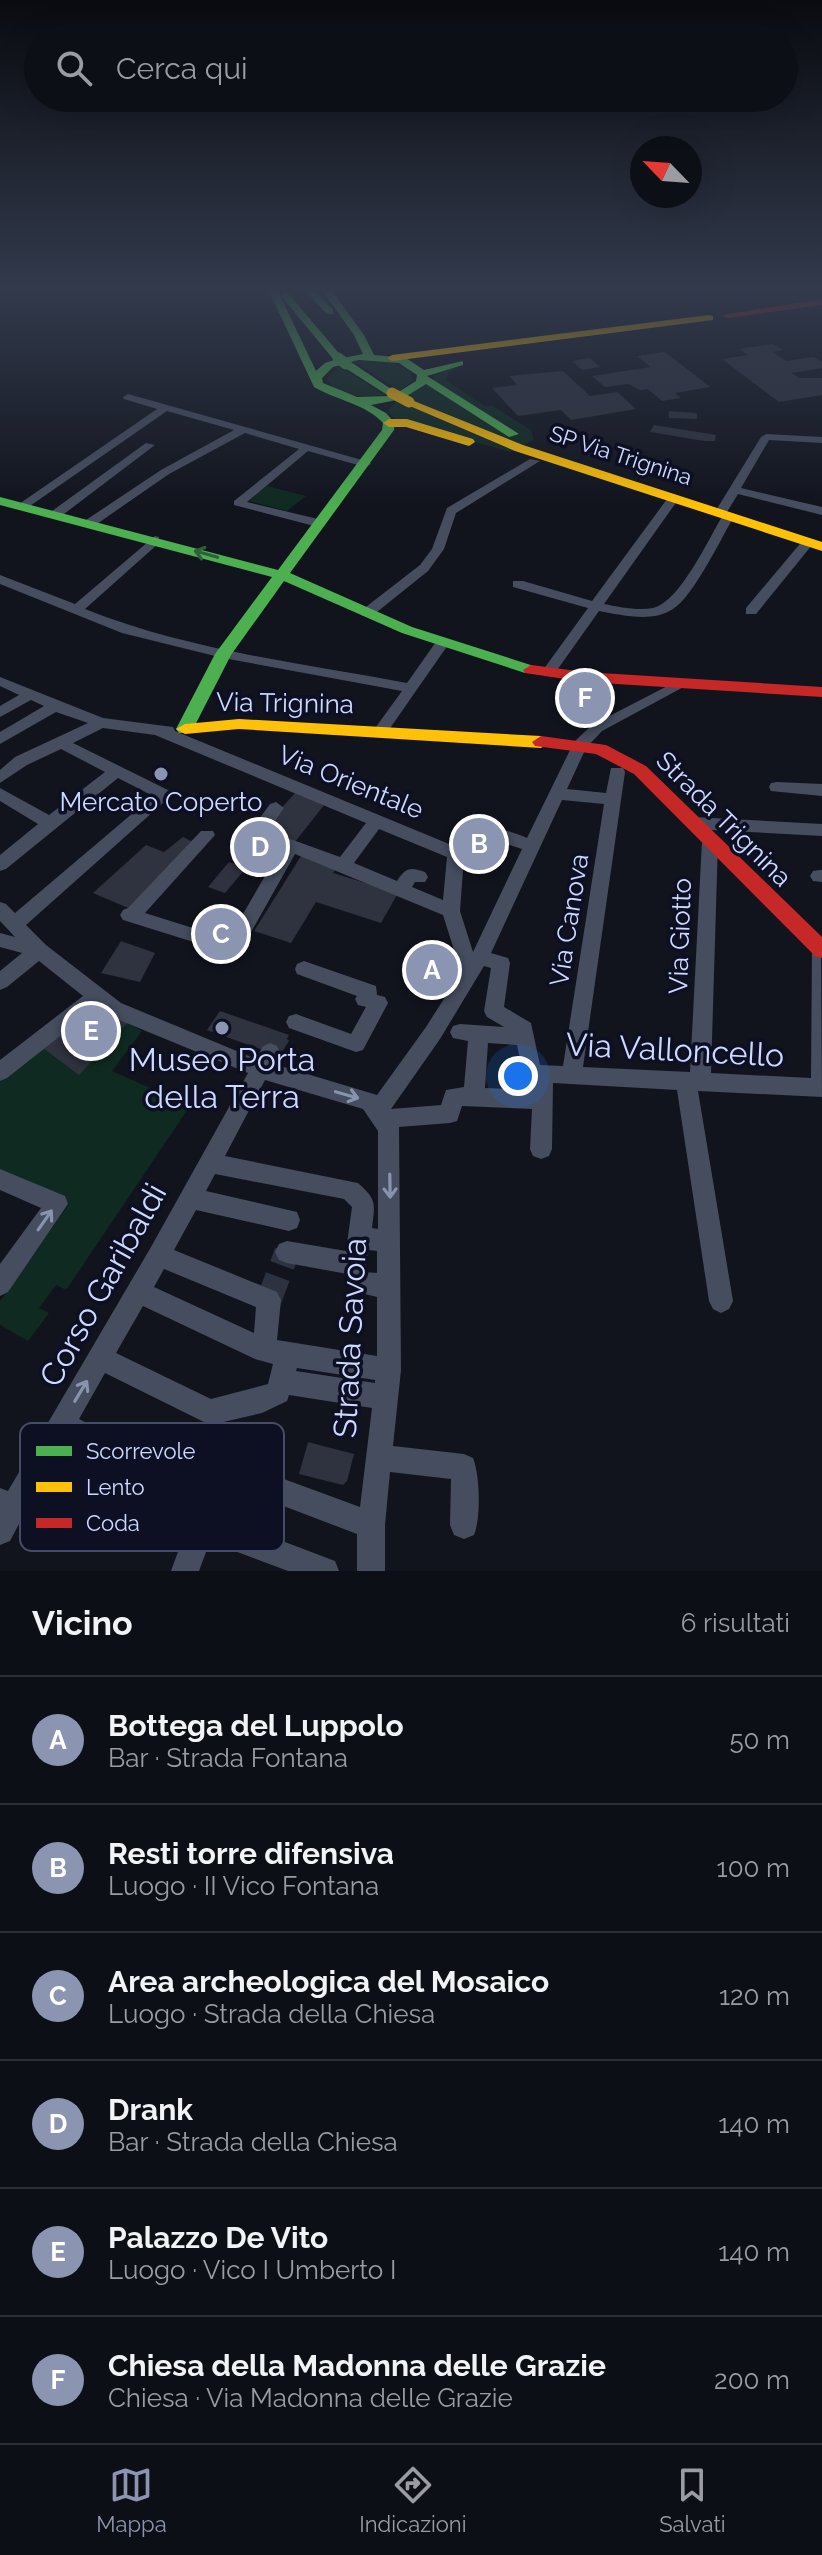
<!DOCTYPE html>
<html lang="it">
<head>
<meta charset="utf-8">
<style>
  :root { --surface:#0d0f16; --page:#1b1d23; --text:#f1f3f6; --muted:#9a9ca1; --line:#2d2f35; --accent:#8b94b0 }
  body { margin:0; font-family:Raleway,sans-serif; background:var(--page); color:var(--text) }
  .compass { position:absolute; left:630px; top:136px; width:72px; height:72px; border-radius:50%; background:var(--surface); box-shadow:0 8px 32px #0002; rotate:295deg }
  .you { position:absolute; left:518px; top:1076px; width:28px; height:28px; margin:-20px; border:6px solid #fff; border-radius:50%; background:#1a73e8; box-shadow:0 0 0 12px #1a73e833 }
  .badge { display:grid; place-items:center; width:52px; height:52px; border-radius:50%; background:var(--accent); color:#fff; font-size:26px; font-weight:700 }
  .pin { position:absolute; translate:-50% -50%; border:4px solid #fff; box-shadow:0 2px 8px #0006 }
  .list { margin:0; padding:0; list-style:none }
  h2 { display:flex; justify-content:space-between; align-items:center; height:104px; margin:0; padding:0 32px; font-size:34px }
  h2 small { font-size:26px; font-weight:400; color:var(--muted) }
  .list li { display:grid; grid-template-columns:52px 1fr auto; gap:24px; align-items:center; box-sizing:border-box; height:128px; padding:0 32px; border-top:2px solid var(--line) }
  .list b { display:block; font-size:30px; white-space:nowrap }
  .list p { margin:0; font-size:26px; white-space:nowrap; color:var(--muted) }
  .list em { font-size:26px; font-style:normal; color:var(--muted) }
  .icon { flex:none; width:44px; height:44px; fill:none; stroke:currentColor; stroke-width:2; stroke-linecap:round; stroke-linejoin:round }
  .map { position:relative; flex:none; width:822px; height:1571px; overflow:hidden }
  .search { position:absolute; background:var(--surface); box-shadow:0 8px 32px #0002; left:24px; right:24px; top:24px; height:88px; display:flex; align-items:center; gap:20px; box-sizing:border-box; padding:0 28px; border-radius:44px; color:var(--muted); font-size:30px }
  .sheet { height:872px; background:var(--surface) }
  nav { display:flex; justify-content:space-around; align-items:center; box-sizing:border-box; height:112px; border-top:2px solid var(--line); background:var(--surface); font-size:22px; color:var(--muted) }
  nav a { display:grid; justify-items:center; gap:4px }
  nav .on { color:var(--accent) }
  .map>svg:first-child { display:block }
  .green { fill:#0f2a20 }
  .building { fill:#2f323f }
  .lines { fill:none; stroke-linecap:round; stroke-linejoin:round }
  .street-tunnel-far1 { stroke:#2d323f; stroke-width:20; stroke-dasharray:20 10; stroke-linecap:butt }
  .street-tunnel { stroke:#2d323f; stroke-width:25; stroke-dasharray:25 12; stroke-linecap:butt }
  .street { fill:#454d5e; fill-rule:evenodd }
  .fast { fill:#4caf50; fill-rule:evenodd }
  .slow { fill:#ffc107; fill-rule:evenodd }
  .jam { fill:#c62828; fill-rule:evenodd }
  .fast-bridge { stroke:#4caf50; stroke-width:11 }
  .slow-bridge { stroke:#ffc107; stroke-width:11 }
  .oneway { stroke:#2c6039 }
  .oneway2 { stroke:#8993ae }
  .poi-dot { fill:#8b94b0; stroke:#0c1022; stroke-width:3 }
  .labels { text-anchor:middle; stroke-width:7; stroke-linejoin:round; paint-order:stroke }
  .far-street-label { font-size:22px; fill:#cdd9ff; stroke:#0c1022 }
  .street-label { font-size:26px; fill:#cdd9ff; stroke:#0c1022 }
  .poi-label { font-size:26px; fill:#cdd9ff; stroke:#0c1022 }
  .near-street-label { font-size:32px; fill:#cdd9ff; stroke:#0c1022 }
  .near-poi-label { font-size:32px; fill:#cdd9ff; stroke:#0c1022 }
  .key { fill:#0c1022; stroke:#464c64; stroke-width:2 }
  .key-label { font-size:22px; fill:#cdd9ff }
</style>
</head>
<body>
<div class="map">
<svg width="822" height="1571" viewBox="0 0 822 1571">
  <rect width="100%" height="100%" fill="#11141d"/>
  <!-- green -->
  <g class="green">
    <polygon points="361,361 390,362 410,371 414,380 400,391 354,362"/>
    <path d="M339,366L385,395C366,397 336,399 327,378Z"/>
    <polygon points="454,367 457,370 449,372 446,380 484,406 493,406 531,430 534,440 510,452 395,419 387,412 395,402 432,380 435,373"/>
    <polygon points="267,486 306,496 287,511 249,501"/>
    <polygon points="127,1023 142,1031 112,1071 190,1106 66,1290 56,1285 39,1308 49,1313 28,1341 0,1325 0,1301 69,1204 0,1171 0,1080 43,1048"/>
  </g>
  <!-- building -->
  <g class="building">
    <polygon points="773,344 783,350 772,352 786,361 814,357 822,362 822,368 792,373 799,378 822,378 822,395 779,402 722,359 748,355 739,349"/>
    <polygon points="665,352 710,387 675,393 681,398 662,401 648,389 640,390 628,384 605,387 592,376 651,367 637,356"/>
    <polygon points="590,358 600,367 582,370 572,361"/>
    <polygon points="563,371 590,396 617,392 636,409 571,420 561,410 518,416 492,388 517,385 509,376"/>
    <polygon points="669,411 697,413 697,419 669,418"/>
    <polygon points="654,425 716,435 715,441 704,441 650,432"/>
    <polygon points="585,687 602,695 584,708 569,700"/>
    <polygon points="295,793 325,804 294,843 262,830"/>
    <polygon points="183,837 195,843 135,911 93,893 146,845 164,852"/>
    <polygon points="301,856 337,866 333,873 398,893 381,923 316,902 291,943 254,931"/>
    <polygon points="229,862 246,868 225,893 208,887"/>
    <polygon points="121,941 155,953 140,982 101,973"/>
    <polygon points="97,1002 127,1023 79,1075 43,1048"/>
    <polygon points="220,1011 289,1035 277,1055 207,1030"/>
    <polygon points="308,1442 354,1454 347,1481 343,1485 299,1474"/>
  </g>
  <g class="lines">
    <!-- street-tunnel-far1 -->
    <polyline class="street-tunnel-far1" points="270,1052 282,1033"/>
    <!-- street-tunnel -->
    <polyline class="street-tunnel" points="269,1300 287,1252"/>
    <!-- street -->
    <g class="street">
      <polygon points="128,394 369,462 371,464 365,467 308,451 247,502 322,520 324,523 318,527 234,505 234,501 299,449 245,433 169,474 94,526 86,526 86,520 161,470 234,430 167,411 27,508 19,508 19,504 157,409 124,399 123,397"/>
      <path d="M766,434L822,437V443L769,440L741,488L822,507V515L738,494L727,512L735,515C721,538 694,596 673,609C652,623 622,615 599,611L555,673H545L543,670L588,608L513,587V581H523L592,601L670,495L674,494L680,497L604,604C619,607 638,611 653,608C680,602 709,538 723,515L715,512L761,437Z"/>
      <polygon points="146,443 155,445 60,517 52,517 52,511"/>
      <polygon points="530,459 540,461 456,513 444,549 428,571 372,616 362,616 362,610 420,565 432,549 447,508"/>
      <path d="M155,536L159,537V543L85,609C188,650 299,663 407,683L438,639H448L450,642L386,734L381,736L373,731L402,691L223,658L122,633L0,584V575L75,604Z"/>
      <polygon points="808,538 814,542 812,545 756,614 746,614 746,608 804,539"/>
      <path d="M0,677L103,718L173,727L175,731L454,846C482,822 494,825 527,838L574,742L592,725L679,680H689L691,683L602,731L586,748L567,789L606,793L611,768H623L625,772L583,1067L690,1072L702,841L704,837H716L718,841L711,1073L811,1078L812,949L814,944L821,942L822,1097L698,1091L733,1301L729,1309L721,1313L713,1309L709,1301L677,1090L553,1083L552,1149L549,1156L541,1159L533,1156L530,1149L532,1109L462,1106L457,1121L450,1123L399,1127L401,1370L393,1446L464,1454L473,1458C480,1475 481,1518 474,1535L464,1539L454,1535L450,1525L451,1479L390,1472L385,1525V1571H357V1534L202,1475H194L167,1489L160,1487L150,1507L224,1519L335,1561L339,1571H288L224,1547L209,1544L199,1571H171L183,1538L159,1534L128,1535L20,1522L10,1541L0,1545V1488L8,1491L151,1247L248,1073L107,1015L97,1007L7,1078L0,1081V1060L83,996L39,961L7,987L0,990V971L22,953L0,947V933L15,937L0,921V902L6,904L15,913L153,796L118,778L6,869L0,871V855L38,824L0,801V788L49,815L105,772L61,749L27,765L0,783V770L15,757L88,723L56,712L0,744V732L44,706L31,700L0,717V706L19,695L0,686ZM103,728L155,735L366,823L340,857L268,831L284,808L276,802L270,804L249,833L251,837L281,848L239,921C217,915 210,906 196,929L145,913L215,835L213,831H201L128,908L123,910L120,915L123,920L232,954L239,952L241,947L239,942L212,934L215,928L244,936L250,934L295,854L443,915L461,972L426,1027L377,1095L274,1064L280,1052L277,1046L270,1043L263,1046L256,1059L121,1003L46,945L26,925L172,795L170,791L73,743ZM562,800L604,804L563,1066L540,1065L531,1023L504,1007L510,963L508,958L491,953ZM379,829L447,857L443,900L412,887L415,882H425L428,877L425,872C410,867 406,867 397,881L354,863ZM491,839L522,849L473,952L460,911L464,856L483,842ZM484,966L491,968L484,1011L487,1017L504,1027L460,1024L453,1026L450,1032L453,1038L468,1041L464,1087L446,1090L441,1105L391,1109L440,1039ZM488,1043L517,1045L524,1079L532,1082V1090L485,1088ZM265,1080L363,1109L378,1131V1229L372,1228C375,1203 377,1200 358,1183L225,1156ZM215,1174L344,1199L352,1207L346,1251L287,1241L279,1244L275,1252L279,1260L287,1263L353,1275L349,1283L353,1291L377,1297V1356L277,1340L281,1300L277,1292L174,1250L196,1210L289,1231L297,1228L300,1220L297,1212L206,1191ZM369,1250L377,1251V1273L364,1272ZM164,1269L256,1307L254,1333L154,1287ZM143,1306L255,1359L273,1364L268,1384L211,1399L116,1353ZM297,1368L375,1380V1383L296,1371ZM105,1373L210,1425L262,1413L287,1401L289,1395L372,1408L360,1507L202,1449H192L165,1462L159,1460L79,1419ZM67,1440L137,1477L121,1507L35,1497Z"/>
      <polygon points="777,782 822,784 822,796 771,791 769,787 771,783"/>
      <polygon points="693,817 822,824 822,836 693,829 685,823"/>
      <polygon points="819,870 822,870 822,882 813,881 810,876 813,871"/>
      <polygon points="304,961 376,986 377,995 385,997 388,1003 363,1050 356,1052 289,1028 286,1022 289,1016 296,1014 351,1034 366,1007 358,1005 355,999 357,996 297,974 295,969 297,964"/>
      <polygon points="0,1169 65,1196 68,1204 8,1292 0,1296 0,1264 41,1208 0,1190"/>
    </g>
    <!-- fast -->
    <g class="fast">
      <path d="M267,287H276L316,371L325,363L334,360L282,297V293H288L343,358L363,354L354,335L320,287H329L364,335L374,355L406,358L424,370L463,361V365L427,376L519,434L509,437L426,384L402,399L371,405L386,413L395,423L394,430L290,573L412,627L537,667L539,670L537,673H525L402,633L284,581L231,655L191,733H179L176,729L215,654L272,577L0,505V497L278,570L382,430L383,423C366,404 336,400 314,387ZM359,360L399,363L417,375L416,381L397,393L351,362ZM341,365L342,366L389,396L357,397L323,383L322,378L333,367Z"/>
      <polygon points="301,287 311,287 333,310 333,314 327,314"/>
    </g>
    <!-- slow -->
    <g class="slow">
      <polygon points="709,315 713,316 713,320 392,361 387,358 392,355"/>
      <polygon points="409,399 523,445 822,542 822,551 515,451 405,404 403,402"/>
      <polygon points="407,419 473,439 475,442 469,446 406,427 389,427 383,423 389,419"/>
      <polygon points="239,719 541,736 550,742 541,748 239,729 185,734 176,729 185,724"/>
    </g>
    <!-- jam -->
    <g class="jam">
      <polygon points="822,299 822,305 727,318 722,315"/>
      <polygon points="531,665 585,672 822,687 822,697 585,682 525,673 523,670"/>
      <polygon points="541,736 606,745 646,766 822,937 822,958 815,956 634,774 596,754 535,746 532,742"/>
    </g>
    <!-- fast-bridge -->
    <polyline class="fast-bridge" points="338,358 346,364"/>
    <!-- slow-bridge -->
    <polyline class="slow-bridge" points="392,393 409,402"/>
  </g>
  <!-- one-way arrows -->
  <defs><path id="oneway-shaft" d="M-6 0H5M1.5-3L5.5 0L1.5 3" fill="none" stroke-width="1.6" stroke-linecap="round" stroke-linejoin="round" transform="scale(2)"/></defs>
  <use class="oneway" href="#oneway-shaft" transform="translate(206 554) rotate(-164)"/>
  <g class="oneway2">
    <use href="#oneway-shaft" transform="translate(347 1095) rotate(16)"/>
    <use href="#oneway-shaft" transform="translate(390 1186) rotate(89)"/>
    <use href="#oneway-shaft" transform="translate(45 1220) rotate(-55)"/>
    <use href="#oneway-shaft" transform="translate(81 1391) rotate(-59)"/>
  </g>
  <!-- sky -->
  <linearGradient id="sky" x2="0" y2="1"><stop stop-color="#090b10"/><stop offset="0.57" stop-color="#323a4c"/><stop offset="1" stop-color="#323a4c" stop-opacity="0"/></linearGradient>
  <rect width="822" height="507" fill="url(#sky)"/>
  <!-- markers -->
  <g class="poi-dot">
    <circle cx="161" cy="774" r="8"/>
    <circle cx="222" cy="1028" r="8"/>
  </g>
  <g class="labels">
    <!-- far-street labels -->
    <g class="far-street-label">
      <text transform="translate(621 455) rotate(18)" y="8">SP Via Trignina</text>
    </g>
    <!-- street labels -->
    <g class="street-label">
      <text transform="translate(285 703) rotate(1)" y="9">Via Trignina</text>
      <text transform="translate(351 782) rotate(22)" y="9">Via Orientale</text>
      <text transform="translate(724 819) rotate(45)" y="9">Strada Trignina</text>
      <text transform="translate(569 920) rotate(-81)" y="9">Via Canova</text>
      <text transform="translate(680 936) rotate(-88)" y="9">Via Giotto</text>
    </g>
    <!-- poi labels -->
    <g class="poi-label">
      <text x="161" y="811">Mercato Coperto</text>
    </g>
    <!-- near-street labels -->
    <g class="near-street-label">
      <text transform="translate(675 1050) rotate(3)" y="11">Via Valloncello</text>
      <text transform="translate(103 1285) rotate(-61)" y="11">Corso Garibaldi</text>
      <text transform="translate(350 1338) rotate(-87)" y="11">Strada Savoia</text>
    </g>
    <!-- near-poi labels -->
    <g class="near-poi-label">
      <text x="222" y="1071">Museo Porta<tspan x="222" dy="37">della Terra</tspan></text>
    </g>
  </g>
  <!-- legend -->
  <rect x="20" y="1423" width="264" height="128" rx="12" class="key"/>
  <rect x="36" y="1446" width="36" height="10" fill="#4caf50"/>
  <rect x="36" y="1482" width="36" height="10" fill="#ffc107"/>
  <rect x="36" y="1518" width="36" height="10" fill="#c62828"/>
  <g class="key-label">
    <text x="86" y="1459">Scorrevole</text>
    <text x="86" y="1495">Lento</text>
    <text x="86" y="1531">Coda</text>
  </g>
</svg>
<svg class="compass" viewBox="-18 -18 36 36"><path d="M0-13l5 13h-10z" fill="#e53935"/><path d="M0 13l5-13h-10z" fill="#9a9ca1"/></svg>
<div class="you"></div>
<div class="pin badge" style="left:432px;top:970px">A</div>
<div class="pin badge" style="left:479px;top:844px">B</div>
<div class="pin badge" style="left:221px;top:934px">C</div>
<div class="pin badge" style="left:260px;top:847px">D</div>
<div class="pin badge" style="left:91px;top:1031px">E</div>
<div class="pin badge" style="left:585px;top:698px">F</div>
<div class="search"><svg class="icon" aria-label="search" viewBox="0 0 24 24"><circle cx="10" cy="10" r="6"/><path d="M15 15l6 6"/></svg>Cerca qui</div>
</div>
<section class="sheet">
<h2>Vicino<small>6 risultati</small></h2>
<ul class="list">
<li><span class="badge">A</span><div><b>Bottega del Luppolo</b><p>Bar · Strada Fontana</p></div><em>50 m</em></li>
<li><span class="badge">B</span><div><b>Resti torre difensiva</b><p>Luogo · II Vico Fontana</p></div><em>100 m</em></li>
<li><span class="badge">C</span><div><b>Area archeologica del Mosaico</b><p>Luogo · Strada della Chiesa</p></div><em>120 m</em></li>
<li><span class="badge">D</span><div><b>Drank</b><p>Bar · Strada della Chiesa</p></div><em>140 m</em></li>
<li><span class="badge">E</span><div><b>Palazzo De Vito</b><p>Luogo · Vico I Umberto I</p></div><em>140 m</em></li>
<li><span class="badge">F</span><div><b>Chiesa della Madonna delle Grazie</b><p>Chiesa · Via Madonna delle Grazie</p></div><em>200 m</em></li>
</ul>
</section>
<nav>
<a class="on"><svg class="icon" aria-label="map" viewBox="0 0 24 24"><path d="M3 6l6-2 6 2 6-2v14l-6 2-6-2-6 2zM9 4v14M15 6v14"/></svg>Mappa</a>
<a><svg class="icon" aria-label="directions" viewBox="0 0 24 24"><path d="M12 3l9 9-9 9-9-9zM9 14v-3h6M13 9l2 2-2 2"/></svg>Indicazioni</a>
<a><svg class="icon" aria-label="saved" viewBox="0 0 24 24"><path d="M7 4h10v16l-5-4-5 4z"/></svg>Salvati</a>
</nav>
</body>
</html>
